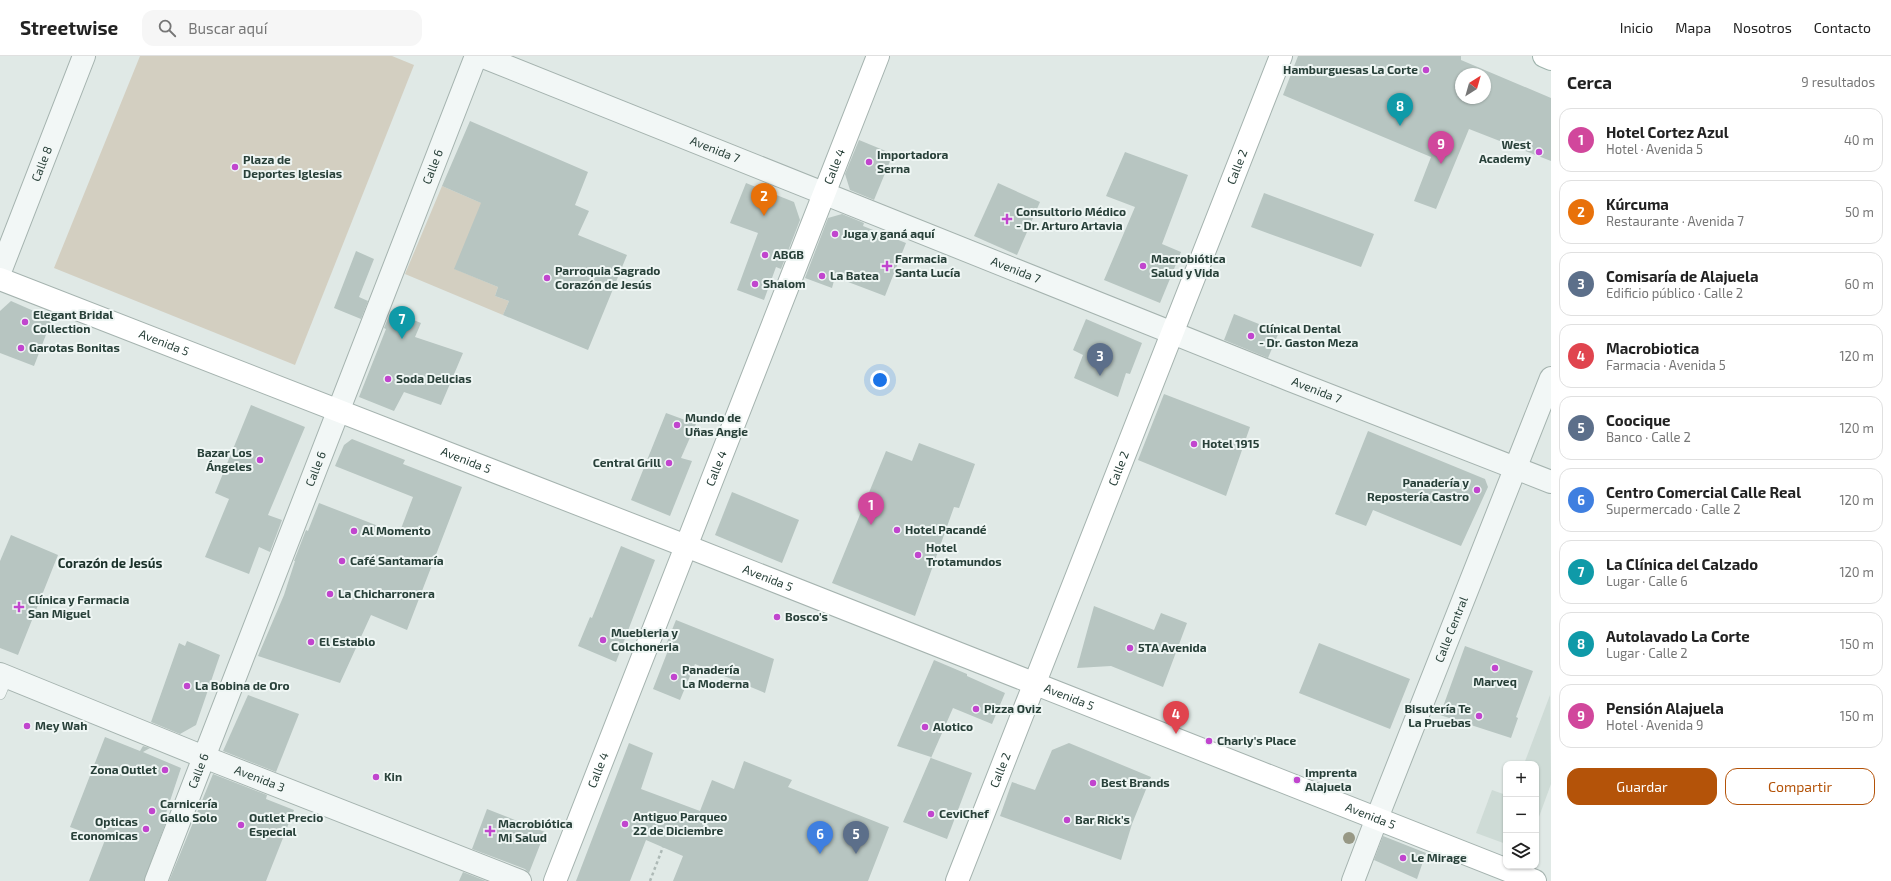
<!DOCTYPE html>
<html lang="es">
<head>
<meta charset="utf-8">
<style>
  :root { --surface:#fff; --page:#f6f6f6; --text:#222; --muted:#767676; --line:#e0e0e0; --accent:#b45309 }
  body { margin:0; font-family:"Exo 2",sans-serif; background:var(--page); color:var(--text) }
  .controls { position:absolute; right:12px; bottom:12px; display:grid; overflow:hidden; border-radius:8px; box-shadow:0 1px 3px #0004 }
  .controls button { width:36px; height:36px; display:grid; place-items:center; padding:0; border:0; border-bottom:1px solid var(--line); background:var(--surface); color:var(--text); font:20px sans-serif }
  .compass { position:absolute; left:1455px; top:12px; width:36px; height:36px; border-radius:50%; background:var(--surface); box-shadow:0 1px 3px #0004; rotate:37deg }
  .you { position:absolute; left:880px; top:324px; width:14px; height:14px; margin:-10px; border:3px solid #fff; border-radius:50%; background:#1a73e8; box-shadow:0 0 0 6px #1a73e833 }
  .badge { display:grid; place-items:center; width:26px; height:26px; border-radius:50%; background:var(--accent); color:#fff; font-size:13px; font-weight:700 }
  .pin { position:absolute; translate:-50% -33px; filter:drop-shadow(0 1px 2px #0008) }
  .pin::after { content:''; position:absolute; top:21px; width:14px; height:12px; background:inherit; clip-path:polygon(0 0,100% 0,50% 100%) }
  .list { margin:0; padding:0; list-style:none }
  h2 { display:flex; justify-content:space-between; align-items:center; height:52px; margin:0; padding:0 16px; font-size:17px }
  h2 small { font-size:13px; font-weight:400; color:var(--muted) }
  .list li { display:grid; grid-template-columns:26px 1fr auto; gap:12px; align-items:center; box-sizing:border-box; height:64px; margin:0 8px 8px; padding:0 8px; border:1px solid var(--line); border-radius:12px }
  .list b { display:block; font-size:15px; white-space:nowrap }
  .list p { margin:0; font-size:13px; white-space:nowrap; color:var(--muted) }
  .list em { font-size:13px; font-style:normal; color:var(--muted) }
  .actions { display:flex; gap:8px; padding:12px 16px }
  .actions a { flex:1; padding:9px 0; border:1px solid var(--accent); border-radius:12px; text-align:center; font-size:14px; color:var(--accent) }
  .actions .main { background:var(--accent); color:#fff }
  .icon { flex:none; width:22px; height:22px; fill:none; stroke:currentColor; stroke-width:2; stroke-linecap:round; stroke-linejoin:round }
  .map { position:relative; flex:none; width:1551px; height:825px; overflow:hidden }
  header { display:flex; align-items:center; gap:24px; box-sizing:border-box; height:56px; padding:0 20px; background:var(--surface); border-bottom:1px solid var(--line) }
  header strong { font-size:19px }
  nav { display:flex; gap:22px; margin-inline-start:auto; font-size:14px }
  .search { width:280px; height:36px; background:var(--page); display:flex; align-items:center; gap:10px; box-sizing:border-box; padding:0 14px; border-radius:12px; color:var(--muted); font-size:15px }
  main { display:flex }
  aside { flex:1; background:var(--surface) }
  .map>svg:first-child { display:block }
  .built { fill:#cedbd6 }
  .green { fill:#d3cfc1 }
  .building { fill:#b7c5c1; fill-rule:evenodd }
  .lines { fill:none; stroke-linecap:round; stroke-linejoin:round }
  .lane-casing { stroke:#a5b3af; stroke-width:12 }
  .street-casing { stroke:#a5b3af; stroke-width:24 }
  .secondary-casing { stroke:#a5b3af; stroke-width:24 }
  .primary-casing { stroke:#9fb4ad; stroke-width:24 }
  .path { stroke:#adb9b6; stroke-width:2.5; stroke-dasharray:3 3; stroke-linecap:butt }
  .lane { stroke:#f2f7f6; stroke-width:11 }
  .street { stroke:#f2f7f6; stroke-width:22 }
  .secondary { stroke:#fff; stroke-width:22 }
  .primary { stroke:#fff; stroke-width:22 }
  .tree { fill:#979885 }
  .poi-dot { fill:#c145ce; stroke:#eff6f4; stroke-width:1.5 }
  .labels { text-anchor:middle; stroke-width:4; stroke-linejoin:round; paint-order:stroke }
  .poi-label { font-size:12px; font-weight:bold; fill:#284039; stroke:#eff6f4; text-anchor:start }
  .street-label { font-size:12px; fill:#284039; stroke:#eff6f4 }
  .neighbourhood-label { font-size:13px; font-weight:bold; fill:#1b312a; stroke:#eff6f4 }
</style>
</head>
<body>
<header>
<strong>Streetwise</strong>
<div class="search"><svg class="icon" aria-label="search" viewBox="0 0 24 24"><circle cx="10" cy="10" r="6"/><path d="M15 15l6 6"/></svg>Buscar aquí</div>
<nav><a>Inicio</a><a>Mapa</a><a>Nosotros</a><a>Contacto</a></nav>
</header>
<main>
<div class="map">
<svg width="1551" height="825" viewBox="0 0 1551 825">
  <rect width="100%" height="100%" fill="#e0e9e6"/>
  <!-- built -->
  <g class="built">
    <polygon points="1550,639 1551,728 1536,769 1536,708 1524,708"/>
    <polygon points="1492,734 1506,739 1506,788 1476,777"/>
  </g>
  <!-- green -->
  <g class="green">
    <polygon points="140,0 392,0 414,9 295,309 54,212"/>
    <polygon points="442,130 518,163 455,213 498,231 495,240 509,245 503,259 405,218"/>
  </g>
  <!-- building -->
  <g class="building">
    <path d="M1298,0H1461V4L1551,42V105L1469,73L1436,153L1414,145L1431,101L1283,39ZM1461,18H1485V42H1461Z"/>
    <polygon points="470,65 588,116 575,149 589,155 578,179 627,199 588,294 503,259 509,245 495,240 498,231 454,213 481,147 442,130"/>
    <polygon points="859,84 893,98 874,144 850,134 845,118"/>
    <polygon points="1125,96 1188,119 1162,188 1181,196 1160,247 1104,224 1135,151 1106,140"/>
    <polygon points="746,127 794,146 800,164 781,213 776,211 764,244 737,234 758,177 730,167"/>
    <polygon points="998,127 1040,146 1017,199 974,180"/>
    <polygon points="1264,137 1374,178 1361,211 1251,171"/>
    <polygon points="842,158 864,167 863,170 906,187 885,240 835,221 832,232 805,222 828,162"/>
    <polygon points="356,195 374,203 359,241 368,245 361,263 334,252"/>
    <polygon points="11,245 52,263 34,310 0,297 0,255"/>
    <polygon points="391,255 421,267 415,281 463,297 441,349 404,336 394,355 359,341 386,273 384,272"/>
    <polygon points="1234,258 1279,276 1268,302 1224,284"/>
    <polygon points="1086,263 1142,287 1130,318 1126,317 1118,341 1074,322 1083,299 1073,294"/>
    <polygon points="1164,338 1250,371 1226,440 1138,404"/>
    <polygon points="251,349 305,371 268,459 282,464 270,496 259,491 249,518 205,501 229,443 215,437"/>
    <polygon points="666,357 696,368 681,402 692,405 670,460 631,444"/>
    <polygon points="1368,375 1485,423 1488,431 1461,490 1373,454 1366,470 1335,458"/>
    <polygon points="352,383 405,404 403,408 462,431 407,574 371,559 340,627 258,600 284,539 295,505 294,505 306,474 308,475 319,447 399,478 413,441 335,410 344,389"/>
    <polygon points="919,387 975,408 959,452 954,451 915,560 832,527 886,395 912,405"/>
    <polygon points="732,436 799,464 782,507 715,479"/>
    <polygon points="11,479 58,499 18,599 0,592 0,505"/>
    <polygon points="621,490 655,504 616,606 578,590 590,561 592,562"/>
    <polygon points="1094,550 1154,574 1161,557 1187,567 1163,631 1111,610 1077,612"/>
    <polygon points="676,564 774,603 765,637 695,608 680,644 653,633 667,597 663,596"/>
    <polygon points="187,585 220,599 196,669 180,678 151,666 179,587 185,590"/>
    <polygon points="1319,587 1410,623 1390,673 1299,637"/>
    <polygon points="1465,590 1533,615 1516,661 1518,662 1511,682 1440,659"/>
    <polygon points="934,604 967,618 967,620 1005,637 992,668 953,652 931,702 972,717 947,783 903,766 931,701 897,690"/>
    <polygon points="248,639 299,658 276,716 223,695"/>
    <polygon points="105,681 140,695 143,690 150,692 143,696 181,712 166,757 169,758 144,825 89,825 105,784 70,771"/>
    <polygon points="629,687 653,697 641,733 700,755 712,724 734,733 744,705 792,724 788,731 889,771 868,825 673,825 683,800 646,784 630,825 576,825"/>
    <polygon points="1069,687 1151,721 1132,768 1121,804 1000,760 1012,726 1035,734 1052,694"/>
    <polygon points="213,718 267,739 266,743 294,754 266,825 169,825"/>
    <polygon points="487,753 545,776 529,817 525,813 472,793"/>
    <polygon points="1383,780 1426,797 1417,823 1374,804"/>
    <polygon points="463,816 486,825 459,825"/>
  </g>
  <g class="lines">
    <defs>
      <polyline id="lane" points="0,638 7,621"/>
      <g id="street">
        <path id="s1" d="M481,0L1290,324L1551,426"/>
        <path id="s2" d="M0,216L84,0"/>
        <path id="s3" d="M0,618L204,701L520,825"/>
        <path id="s4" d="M156,825L476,0"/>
        <path id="s5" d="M1353,825L1377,762L1551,322"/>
      </g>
      <g id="secondary">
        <path id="s6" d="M0,223L686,490L1535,825"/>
        <path id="s7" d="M555,825L878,0"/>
        <path id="s8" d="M957,825L1281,0"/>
      </g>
      <polyline id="primary" points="1544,0 1551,3"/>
    </defs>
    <!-- lane casing -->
    <use href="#lane" class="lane-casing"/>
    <!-- street casing -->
    <use href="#street" class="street-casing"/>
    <!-- secondary casing -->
    <use href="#secondary" class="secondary-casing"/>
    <!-- primary casing -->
    <use href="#primary" class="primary-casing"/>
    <!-- path -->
    <polyline class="path" points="650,825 663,791"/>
    <!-- lane -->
    <use href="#lane" class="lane"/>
    <!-- street -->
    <use href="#street" class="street"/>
    <!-- secondary -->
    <use href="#secondary" class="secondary"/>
    <!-- primary -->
    <use href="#primary" class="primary"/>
  </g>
  <!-- trees -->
  <circle class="tree" cx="1349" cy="782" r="6"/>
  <!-- markers -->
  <g class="poi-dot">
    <circle cx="1426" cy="14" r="4"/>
    <circle cx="1539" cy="96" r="4"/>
    <circle cx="869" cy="106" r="4"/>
    <circle cx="235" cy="111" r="4"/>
    <path d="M1005 157h4v4h4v4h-4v4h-4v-4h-4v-4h4z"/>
    <circle cx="835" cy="178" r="4"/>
    <circle cx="765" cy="199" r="4"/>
    <path d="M885 204h4v4h4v4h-4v4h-4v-4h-4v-4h4z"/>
    <circle cx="1143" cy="210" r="4"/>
    <circle cx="822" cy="220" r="4"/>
    <circle cx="547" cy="222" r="4"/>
    <circle cx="755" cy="228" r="4"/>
    <circle cx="25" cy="266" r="4"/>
    <circle cx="1251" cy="280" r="4"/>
    <circle cx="21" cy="292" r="4"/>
    <circle cx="388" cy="323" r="4"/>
    <circle cx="677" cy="369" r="4"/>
    <circle cx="1194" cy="388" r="4"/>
    <circle cx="260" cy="404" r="4"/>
    <circle cx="669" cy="407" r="4"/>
    <circle cx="1477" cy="434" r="4"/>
    <circle cx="897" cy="474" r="4"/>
    <circle cx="354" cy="475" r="4"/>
    <circle cx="918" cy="499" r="4"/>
    <circle cx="342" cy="505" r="4"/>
    <circle cx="330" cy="538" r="4"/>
    <path d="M17 545h4v4h4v4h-4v4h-4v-4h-4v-4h4z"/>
    <circle cx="777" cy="561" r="4"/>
    <circle cx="603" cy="584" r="4"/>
    <circle cx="311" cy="586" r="4"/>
    <circle cx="1130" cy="592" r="4"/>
    <circle cx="1495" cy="612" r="4"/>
    <circle cx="674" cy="621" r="4"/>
    <circle cx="187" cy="630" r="4"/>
    <circle cx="976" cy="653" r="4"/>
    <circle cx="1479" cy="660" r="4"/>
    <circle cx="27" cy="670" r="4"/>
    <circle cx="925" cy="671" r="4"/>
    <circle cx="1209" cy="685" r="4"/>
    <circle cx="165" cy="714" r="4"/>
    <circle cx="376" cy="721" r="4"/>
    <circle cx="1297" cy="724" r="4"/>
    <circle cx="1093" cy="727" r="4"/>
    <circle cx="152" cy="755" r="4"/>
    <circle cx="931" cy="758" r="4"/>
    <circle cx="1067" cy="764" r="4"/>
    <circle cx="625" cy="768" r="4"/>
    <circle cx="241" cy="769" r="4"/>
    <circle cx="146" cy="773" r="4"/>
    <path d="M488 769h4v4h4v4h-4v4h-4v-4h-4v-4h4z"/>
    <circle cx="1403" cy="802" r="4"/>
  </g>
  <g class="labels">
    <!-- poi labels -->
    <g class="poi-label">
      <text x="1418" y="18" text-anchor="end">Hamburguesas La Corte</text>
      <text x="1531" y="93" text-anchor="end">West<tspan x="1531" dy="14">Academy</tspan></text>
      <text x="877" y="103">Importadora<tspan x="877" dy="14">Serna</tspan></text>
      <text x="243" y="108">Plaza de<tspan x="243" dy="14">Deportes Iglesias</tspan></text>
      <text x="1016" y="160">Consultorio Médico<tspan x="1016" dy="14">- Dr. Arturo Artavia</tspan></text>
      <text x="843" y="182">Juga y ganá aquí</text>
      <text x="773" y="203">ABGB</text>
      <text x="895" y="207">Farmacia<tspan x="895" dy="14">Santa Lucía</tspan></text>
      <text x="1151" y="207">Macrobiótica<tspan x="1151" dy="14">Salud y Vida</tspan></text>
      <text x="555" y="219">Parroquia Sagrado<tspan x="555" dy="14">Corazón de Jesús</tspan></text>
      <text x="830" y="224">La Batea</text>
      <text x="763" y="232">Shalom</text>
      <text x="33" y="263">Elegant Bridal<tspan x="33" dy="14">Collection</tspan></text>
      <text x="1259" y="277">Clínical Dental<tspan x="1259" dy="14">- Dr. Gaston Meza</tspan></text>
      <text x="29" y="296">Garotas Bonitas</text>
      <text x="396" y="327">Soda Delicias</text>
      <text x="685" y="366">Mundo de<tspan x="685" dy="14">Uñas Angie</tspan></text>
      <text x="1202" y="392">Hotel 1915</text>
      <text x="252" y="401" text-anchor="end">Bazar Los<tspan x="252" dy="14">Ángeles</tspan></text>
      <text x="661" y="411" text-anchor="end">Central Grill</text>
      <text x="1469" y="431" text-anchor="end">Panadería y<tspan x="1469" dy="14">Repostería Castro</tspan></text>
      <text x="905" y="478">Hotel Pacandé</text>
      <text x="362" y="479">Al Momento</text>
      <text x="926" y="496">Hotel<tspan x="926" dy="14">Trotamundos</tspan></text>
      <text x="350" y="509">Café Santamaría</text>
      <text x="338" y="542">La Chicharronera</text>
      <text x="28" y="548">Clínica y Farmacia<tspan x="28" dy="14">San Miguel</tspan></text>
      <text x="785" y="565">Bosco's</text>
      <text x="611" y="581">Muebleria y<tspan x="611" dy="14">Colchoneria</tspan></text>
      <text x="319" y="590">El Establo</text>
      <text x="1138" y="596">5TA Avenida</text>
      <text x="682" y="618">Panadería<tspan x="682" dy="14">La Moderna</tspan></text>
      <text x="1495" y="630" text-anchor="middle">Marveq</text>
      <text x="195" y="634">La Bobina de Oro</text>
      <text x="984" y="657">Pizza Oviz</text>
      <text x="1471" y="657" text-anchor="end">Bisutería Te<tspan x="1471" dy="14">La Pruebas</tspan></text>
      <text x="35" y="674">Mey Wah</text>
      <text x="933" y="675">Alotico</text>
      <text x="1217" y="689">Charly's Place</text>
      <text x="157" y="718" text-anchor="end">Zona Outlet</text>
      <text x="1305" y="721">Imprenta<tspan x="1305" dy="14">Alajuela</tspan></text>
      <text x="384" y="725">Kin</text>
      <text x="1101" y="731">Best Brands</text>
      <text x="160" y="752">Carnicería<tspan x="160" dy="14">Gallo Solo</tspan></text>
      <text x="939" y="762">CeviChef</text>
      <text x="633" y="765">Antiguo Parqueo<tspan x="633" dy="14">22 de Diciembre</tspan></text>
      <text x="249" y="766">Outlet Precio<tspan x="249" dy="14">Especial</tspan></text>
      <text x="1075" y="768">Bar Rick's</text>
      <text x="138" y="770" text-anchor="end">Opticas<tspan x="138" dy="14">Economicas</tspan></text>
      <text x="498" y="772">Macrobiótica<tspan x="498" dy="14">Mi Salud</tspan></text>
      <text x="1411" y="806">Le Mirage</text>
    </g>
    <!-- street labels -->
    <g class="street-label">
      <text dy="4" stroke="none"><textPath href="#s1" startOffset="252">Avenida 7</textPath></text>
      <text dy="4" stroke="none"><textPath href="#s2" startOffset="116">Calle 8</textPath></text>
      <text dy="4" stroke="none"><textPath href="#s4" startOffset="766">Calle 6</textPath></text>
      <text dy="4" stroke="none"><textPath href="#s7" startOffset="767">Calle 4</textPath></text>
      <text dy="4" stroke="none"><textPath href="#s8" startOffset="767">Calle 2</textPath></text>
      <text dy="4" stroke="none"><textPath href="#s1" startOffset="576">Avenida 7</textPath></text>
      <text dy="4" stroke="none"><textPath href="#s6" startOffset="176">Avenida 5</textPath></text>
      <text dy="4" stroke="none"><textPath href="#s1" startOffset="900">Avenida 7</textPath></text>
      <text dy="4" stroke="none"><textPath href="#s6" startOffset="500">Avenida 5</textPath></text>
      <text dy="4" stroke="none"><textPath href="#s4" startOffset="442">Calle 6</textPath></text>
      <text dy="4" stroke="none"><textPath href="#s7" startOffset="443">Calle 4</textPath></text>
      <text dy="4" stroke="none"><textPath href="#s8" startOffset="443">Calle 2</textPath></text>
      <text dy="4" stroke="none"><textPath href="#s6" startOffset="824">Avenida 5</textPath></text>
      <text dy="4" stroke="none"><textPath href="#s5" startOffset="270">Calle Central</textPath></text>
      <text dy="4" stroke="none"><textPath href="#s6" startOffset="1148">Avenida 5</textPath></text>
      <text dy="4" stroke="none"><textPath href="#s4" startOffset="118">Calle 6</textPath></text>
      <text dy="4" stroke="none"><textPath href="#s7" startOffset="119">Calle 4</textPath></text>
      <text dy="4" stroke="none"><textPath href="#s8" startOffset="119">Calle 2</textPath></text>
      <text dy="4" stroke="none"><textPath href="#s3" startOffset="280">Avenida 3</textPath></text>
      <text dy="4" stroke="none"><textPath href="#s6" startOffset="1472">Avenida 5</textPath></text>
    </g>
    <!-- neighbourhood labels -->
    <g class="neighbourhood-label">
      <text x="110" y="512">Corazón de Jesús</text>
    </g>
  </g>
</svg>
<div class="controls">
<button>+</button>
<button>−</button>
<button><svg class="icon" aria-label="layers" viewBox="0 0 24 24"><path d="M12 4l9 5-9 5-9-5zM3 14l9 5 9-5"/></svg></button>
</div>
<svg class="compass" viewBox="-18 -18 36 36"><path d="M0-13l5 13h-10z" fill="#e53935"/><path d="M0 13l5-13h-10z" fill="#767676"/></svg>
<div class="you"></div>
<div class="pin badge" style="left:871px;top:469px;background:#d1479c">1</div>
<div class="pin badge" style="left:764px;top:160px;background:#e8710a">2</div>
<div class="pin badge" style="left:1100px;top:320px;background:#5c6f8a">3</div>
<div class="pin badge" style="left:1176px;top:678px;background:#e0444e">4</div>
<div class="pin badge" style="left:856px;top:798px;background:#5c6f8a">5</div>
<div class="pin badge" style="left:820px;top:798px;background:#3f7fe0">6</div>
<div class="pin badge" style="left:402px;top:283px;background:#0f9aa8">7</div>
<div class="pin badge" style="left:1400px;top:70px;background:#0f9aa8">8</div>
<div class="pin badge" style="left:1441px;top:108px;background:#d1479c">9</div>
</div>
<aside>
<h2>Cerca<small>9 resultados</small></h2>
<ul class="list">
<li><span class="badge" style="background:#d1479c">1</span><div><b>Hotel Cortez Azul</b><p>Hotel · Avenida 5</p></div><em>40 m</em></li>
<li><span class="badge" style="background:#e8710a">2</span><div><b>Kúrcuma</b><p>Restaurante · Avenida 7</p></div><em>50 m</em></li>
<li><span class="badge" style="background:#5c6f8a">3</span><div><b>Comisaría de Alajuela</b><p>Edificio público · Calle 2</p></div><em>60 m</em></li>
<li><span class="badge" style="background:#e0444e">4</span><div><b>Macrobiotica</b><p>Farmacia · Avenida 5</p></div><em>120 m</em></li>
<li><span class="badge" style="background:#5c6f8a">5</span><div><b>Coocique</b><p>Banco · Calle 2</p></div><em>120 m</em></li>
<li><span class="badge" style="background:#3f7fe0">6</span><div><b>Centro Comercial Calle Real</b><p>Supermercado · Calle 2</p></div><em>120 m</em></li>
<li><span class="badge" style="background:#0f9aa8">7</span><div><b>La Clínica del Calzado</b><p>Lugar · Calle 6</p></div><em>120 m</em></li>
<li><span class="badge" style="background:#0f9aa8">8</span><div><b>Autolavado La Corte</b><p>Lugar · Calle 2</p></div><em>150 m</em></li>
<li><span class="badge" style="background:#d1479c">9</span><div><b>Pensión Alajuela</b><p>Hotel · Avenida 9</p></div><em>150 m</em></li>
</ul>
<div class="actions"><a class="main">Guardar</a><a>Compartir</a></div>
</aside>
</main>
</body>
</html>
